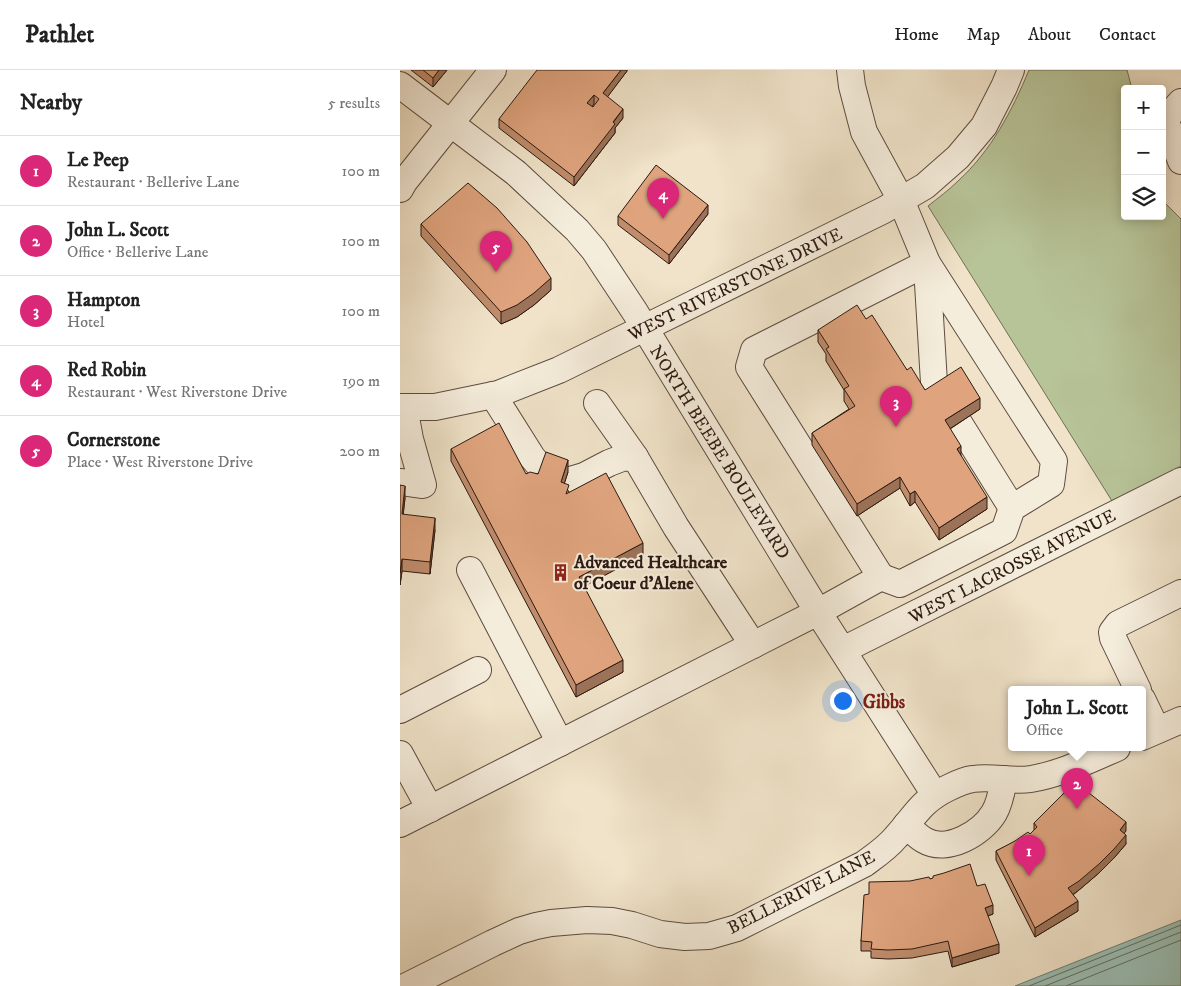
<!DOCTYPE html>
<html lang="en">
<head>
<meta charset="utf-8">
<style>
  :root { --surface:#fff; --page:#f6f6f6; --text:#222; --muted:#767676; --line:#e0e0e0; --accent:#db2777 }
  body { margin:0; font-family:"IM FELL DW Pica",serif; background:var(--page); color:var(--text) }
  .controls { position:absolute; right:15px; top:15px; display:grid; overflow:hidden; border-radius:5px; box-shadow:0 2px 12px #0003 }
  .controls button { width:45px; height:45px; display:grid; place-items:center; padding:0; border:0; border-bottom:1px solid var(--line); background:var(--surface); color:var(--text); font:25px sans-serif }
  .you { position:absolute; left:442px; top:630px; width:18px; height:18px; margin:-12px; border:4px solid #fff; border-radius:50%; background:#1a73e8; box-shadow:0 0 0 8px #1a73e833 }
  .badge { display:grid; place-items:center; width:32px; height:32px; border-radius:50%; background:var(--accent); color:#fff; font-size:16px; font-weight:700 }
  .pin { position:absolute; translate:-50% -41px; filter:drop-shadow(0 1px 2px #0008) }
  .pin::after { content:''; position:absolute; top:26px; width:18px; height:15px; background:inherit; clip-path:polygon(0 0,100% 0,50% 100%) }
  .popup { position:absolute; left:608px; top:616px; width:138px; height:65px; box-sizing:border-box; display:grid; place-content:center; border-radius:5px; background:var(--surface); filter:drop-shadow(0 1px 4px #0005); font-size:16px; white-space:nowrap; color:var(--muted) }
  .popup b { font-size:19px; color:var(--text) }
  .popup::after { content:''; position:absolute; left:50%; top:100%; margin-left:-10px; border:10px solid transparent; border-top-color:var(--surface) }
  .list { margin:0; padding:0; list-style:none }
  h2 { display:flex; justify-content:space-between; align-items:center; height:65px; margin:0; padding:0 20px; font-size:21px }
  h2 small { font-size:16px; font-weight:400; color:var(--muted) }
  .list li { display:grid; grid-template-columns:32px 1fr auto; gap:15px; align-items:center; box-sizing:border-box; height:70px; padding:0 20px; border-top:1px solid var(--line) }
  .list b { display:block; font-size:19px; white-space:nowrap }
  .list p { margin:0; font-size:16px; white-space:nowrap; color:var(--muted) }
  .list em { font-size:16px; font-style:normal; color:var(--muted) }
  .icon { flex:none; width:28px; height:28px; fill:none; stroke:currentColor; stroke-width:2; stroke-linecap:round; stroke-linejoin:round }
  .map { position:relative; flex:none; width:781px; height:916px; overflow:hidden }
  header { display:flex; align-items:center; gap:30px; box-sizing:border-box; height:70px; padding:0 25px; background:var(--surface); border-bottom:1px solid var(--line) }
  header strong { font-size:24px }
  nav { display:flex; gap:28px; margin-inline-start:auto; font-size:18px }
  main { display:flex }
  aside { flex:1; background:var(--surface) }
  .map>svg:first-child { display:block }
  .green { fill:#b7c498; stroke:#726e55 }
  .water { fill:#9abeb3; stroke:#6e7c73 }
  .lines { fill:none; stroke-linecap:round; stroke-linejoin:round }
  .shore { stroke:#636c62; stroke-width:1 }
  .minor-casing { stroke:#5d4c40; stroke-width:28 }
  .minor { stroke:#f5eddc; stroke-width:26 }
  .wall { fill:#c08d6c; stroke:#2c1912 }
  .shaded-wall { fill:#9c7358; stroke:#2c1912 }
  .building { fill:#dfa47e; stroke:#2c1912; fill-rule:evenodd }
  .labels { text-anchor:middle; stroke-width:4; stroke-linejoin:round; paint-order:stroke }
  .street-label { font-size:18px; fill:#2c1912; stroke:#f5eddc }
  .poi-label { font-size:18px; font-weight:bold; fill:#2c1912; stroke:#f5eddc; text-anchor:start }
  .neighbourhood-label { font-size:19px; font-weight:bold; fill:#7a1f14; stroke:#f5eddc }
</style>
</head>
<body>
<header>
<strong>Pathlet</strong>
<nav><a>Home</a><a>Map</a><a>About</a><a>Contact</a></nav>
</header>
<main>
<aside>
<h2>Nearby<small>5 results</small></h2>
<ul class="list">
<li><span class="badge">1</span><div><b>Le Peep</b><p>Restaurant · Bellerive Lane</p></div><em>100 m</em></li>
<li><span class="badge">2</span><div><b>John L. Scott</b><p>Office · Bellerive Lane</p></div><em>100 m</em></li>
<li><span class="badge">3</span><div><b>Hampton</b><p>Hotel</p></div><em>100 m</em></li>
<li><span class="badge">4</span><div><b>Red Robin</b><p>Restaurant · West Riverstone Drive</p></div><em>190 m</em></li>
<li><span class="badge">5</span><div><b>Cornerstone</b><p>Place · West Riverstone Drive</p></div><em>200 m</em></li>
</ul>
</aside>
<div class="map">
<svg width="781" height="916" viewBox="0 0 781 916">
  <rect width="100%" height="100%" fill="#f0e3c9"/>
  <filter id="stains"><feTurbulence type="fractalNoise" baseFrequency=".004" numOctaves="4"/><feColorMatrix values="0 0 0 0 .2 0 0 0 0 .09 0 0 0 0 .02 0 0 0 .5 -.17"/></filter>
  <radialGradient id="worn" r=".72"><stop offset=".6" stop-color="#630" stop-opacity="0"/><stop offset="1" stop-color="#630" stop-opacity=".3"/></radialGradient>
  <!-- green -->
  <path class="green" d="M629,0H727L732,19H725V146H762V130L781,149V396L712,431L528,136C538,128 549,120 558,111C591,81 612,41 629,0Z"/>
  <!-- water -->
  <polygon class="water" points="781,850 781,916 615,916"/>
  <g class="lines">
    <!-- shore -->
    <g class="shore">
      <polyline points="629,916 781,855"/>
      <polyline points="645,916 781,862"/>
      <polyline points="666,916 781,870"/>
    </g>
    <defs>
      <g id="minor">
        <polyline points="0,15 116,103 177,160 194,180 235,242 418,542 535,725"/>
        <polyline points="781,32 765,49 781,91"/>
        <polyline points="0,119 4,112 93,0"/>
        <polyline points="527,197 534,313 540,322"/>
        <polyline points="93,325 132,387 144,401"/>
        <polyline points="197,333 235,387"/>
        <polyline points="0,337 35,337 98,324 159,300 484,140 525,116 558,87 584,56 604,17 611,0"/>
        <polyline points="559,353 612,438"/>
        <polyline points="165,410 167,411 184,406 209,393 222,388 235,387 276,457 353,575"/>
        <polyline points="0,412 23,415 10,369 4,337"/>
        <polyline points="70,500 160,673"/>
        <polyline points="481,507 500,514 604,461 612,438 651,414 654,391 527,193"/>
        <polyline points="443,580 781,411"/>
        <polyline points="738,620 713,568 712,562 718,554 781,523"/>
        <polyline points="742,629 757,660"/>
        <polyline points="0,640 78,600"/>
        <polyline points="742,667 781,650"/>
        <polyline points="0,684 30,739"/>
        <polyline points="0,754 418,542 481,507 349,297 354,280 527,193 501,130 464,62 452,16 450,0"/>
        <path d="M506,755C512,760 517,766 524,770C547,784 582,763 594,743C600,733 602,720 604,709"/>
        <path d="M7,916L93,873L119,861L136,856L151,853L187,850L212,851L232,855L260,864L285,867L309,866L337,858L464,794C475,786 487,778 496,767C515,746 521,731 548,718C556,714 564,710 573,709C592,706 612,712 631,709C661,704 689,690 717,678"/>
      </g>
    </defs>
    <!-- minor casing -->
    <use href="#minor" class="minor-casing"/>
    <!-- minor -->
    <use href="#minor" class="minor"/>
  </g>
  <!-- wall -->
  <g class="wall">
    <polygon points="11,0 47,0 33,17"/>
    <polygon points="227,0 227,1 207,27 223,48 215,58 215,63 174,116 99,58 99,49"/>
    <polygon points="308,144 269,194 218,155 218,146"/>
    <polygon points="21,154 151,220 134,235 117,247 101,254 21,166"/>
    <polygon points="466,249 507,300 525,320 580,339 550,359 561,387 587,439 539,470 515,432 510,436 500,418 457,446 412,375 412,363 449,339 444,331 444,320 426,291 426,284 418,272 418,260"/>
    <polygon points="51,379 126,404 168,402 164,414 169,422 243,485 184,516 223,602 176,627 51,391"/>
    <polygon points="0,415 5,428 3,445 35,460 30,504 2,501 0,515"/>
    <polygon points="634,753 726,761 724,763 726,774 714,788 699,803 679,820 673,825 678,841 635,867 596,790 596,781 630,764 634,760"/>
    <polygon points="530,809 577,816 593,844 588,846 599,883 552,897 548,881 512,888 488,889 471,888 471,881 461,881 461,871 469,824"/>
  </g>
  <!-- shaded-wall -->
  <g class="shaded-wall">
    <polygon points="39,0 47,0 33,17 33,8"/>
    <polygon points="221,0 227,0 227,1 203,33 203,23"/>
    <polygon points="194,25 194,34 187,42 187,33"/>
    <polygon points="223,39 223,48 215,58 215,63 174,116 174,107"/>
    <polygon points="308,135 308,144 269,194 269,185"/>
    <polygon points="151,208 151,220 134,235 117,247 101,254 101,242"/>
    <polygon points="580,328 580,339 545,362 545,350"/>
    <polygon points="561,376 561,388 557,379"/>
    <polygon points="168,390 168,402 161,424 161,412"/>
    <polygon points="500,407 500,418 457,446 457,434"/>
    <polygon points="5,416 5,428 2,456 2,444"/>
    <polygon points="515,421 515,432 510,436 510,424"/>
    <polygon points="587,427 587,439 539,470 539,458"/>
    <polygon points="35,448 35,460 30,504 30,492"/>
    <polygon points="243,473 243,485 179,519 179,507"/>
    <polygon points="2,489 2,501 0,515 0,503"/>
    <polygon points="223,590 223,602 176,627 176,615"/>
    <polygon points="726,752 726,761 720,769 720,760"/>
    <polygon points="726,765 726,774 714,788 699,803 679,820 668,828 668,818"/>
    <polygon points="678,831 678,841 635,867 635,858"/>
    <polygon points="593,835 593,844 585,847 585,838"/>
    <polygon points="599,874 599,883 552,897 552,888"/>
  </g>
  <!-- building -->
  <g class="building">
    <polygon points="23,0 39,0 33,8"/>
    <path d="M137,0H221L203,23L223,39L213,52L215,54L174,107L99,49ZM194,25L199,29L193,37L187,33Z"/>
    <polygon points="256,95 308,135 269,185 218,146"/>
    <polygon points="68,113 97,138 127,172 151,208 134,223 117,235 101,242 21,154"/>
    <polygon points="457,235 466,249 472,245 507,300 511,297 525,320 561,297 580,328 545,350 561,376 557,379 587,427 539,458 515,421 510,424 500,407 457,434 412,363 455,336 444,319 449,316 426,279 429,277 418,260"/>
    <polygon points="99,353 126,404 130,402 138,404 146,382 168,390 161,412 169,415 166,424 206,403 243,473 179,507 223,590 176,615 51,379"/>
    <polygon points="0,415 5,416 2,444 35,448 30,492 2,489 0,503"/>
    <polygon points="675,712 726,752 720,760 726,765 714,779 699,794 679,811 668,818 678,831 635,858 596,781 615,771 628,762 630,764 637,757 634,753"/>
    <polygon points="570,794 577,816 585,814 593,835 585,838 599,874 552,888 548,871 512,879 488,880 471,879 472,872 461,871 464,825 469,824 469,812 510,811 529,807 530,809 533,808 533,806 544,803"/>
  </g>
  <!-- icons -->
  <defs>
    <symbol id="building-bare" viewBox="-9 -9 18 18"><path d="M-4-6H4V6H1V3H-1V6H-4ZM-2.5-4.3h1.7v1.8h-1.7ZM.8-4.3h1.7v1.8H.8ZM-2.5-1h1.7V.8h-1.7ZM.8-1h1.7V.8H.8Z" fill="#8f2418" stroke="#f5eddc" stroke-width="2.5" paint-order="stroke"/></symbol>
  </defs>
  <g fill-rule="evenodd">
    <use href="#building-bare" x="148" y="490" width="25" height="25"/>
  </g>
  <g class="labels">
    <!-- street labels -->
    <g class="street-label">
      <text transform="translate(335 214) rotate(-26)" y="6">WEST RIVERSTONE DRIVE</text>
      <text transform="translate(320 382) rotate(58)" y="6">NORTH BEEBE BOULEVARD</text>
      <text transform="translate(612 496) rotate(-27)" y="6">WEST LACROSSE AVENUE</text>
      <text transform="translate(401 822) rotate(-27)" y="6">BELLERIVE LANE</text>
    </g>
    <!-- poi labels -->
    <g class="poi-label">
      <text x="174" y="498">Advanced Healthcare<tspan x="174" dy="21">of Coeur d'Alene</tspan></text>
    </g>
    <!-- neighbourhood labels -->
    <g class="neighbourhood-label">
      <text x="484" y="638">Gibbs</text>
    </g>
  </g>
  <rect width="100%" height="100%" filter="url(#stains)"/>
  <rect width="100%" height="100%" fill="url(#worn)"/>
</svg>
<div class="controls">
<button>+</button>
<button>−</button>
<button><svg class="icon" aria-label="layers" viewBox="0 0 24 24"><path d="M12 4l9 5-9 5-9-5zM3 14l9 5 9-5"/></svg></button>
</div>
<div class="you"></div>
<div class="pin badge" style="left:629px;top:806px">1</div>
<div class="pin badge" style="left:677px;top:739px">2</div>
<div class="popup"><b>John L. Scott</b>Office</div>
<div class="pin badge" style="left:496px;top:357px">3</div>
<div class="pin badge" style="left:263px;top:149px">4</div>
<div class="pin badge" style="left:96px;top:202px">5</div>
</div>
</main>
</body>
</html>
